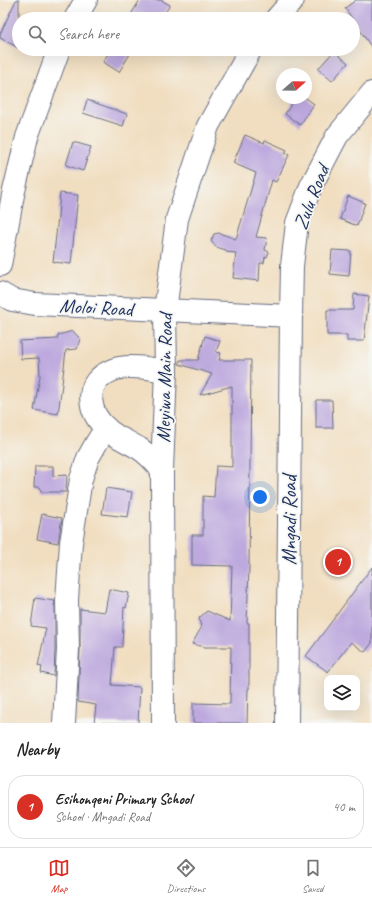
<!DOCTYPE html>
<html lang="en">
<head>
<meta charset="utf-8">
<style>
  :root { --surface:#fff; --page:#f2f2f2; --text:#222; --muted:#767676; --line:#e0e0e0; --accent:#d93025 }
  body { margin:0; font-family:Caveat,sans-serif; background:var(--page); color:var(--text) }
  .controls { position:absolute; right:12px; bottom:12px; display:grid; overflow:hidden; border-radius:8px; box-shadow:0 4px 16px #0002 }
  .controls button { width:36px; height:36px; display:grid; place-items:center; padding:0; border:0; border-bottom:1px solid var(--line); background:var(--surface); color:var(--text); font:20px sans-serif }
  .compass { position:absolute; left:276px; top:68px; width:36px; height:36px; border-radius:50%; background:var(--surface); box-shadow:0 4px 16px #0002; rotate:70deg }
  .you { position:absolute; left:260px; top:497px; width:14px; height:14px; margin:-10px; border:3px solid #fff; border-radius:50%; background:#1a73e8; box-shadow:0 0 0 6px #1a73e833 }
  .badge { display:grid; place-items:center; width:26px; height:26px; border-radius:50%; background:var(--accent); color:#fff; font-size:13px; font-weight:700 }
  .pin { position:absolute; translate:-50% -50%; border:2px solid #fff; box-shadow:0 1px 4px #0006 }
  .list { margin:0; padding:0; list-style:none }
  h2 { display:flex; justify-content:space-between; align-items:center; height:52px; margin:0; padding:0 16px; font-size:17px }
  h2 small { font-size:13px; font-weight:400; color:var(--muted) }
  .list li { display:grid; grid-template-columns:26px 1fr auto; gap:12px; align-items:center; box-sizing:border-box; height:64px; margin:0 8px 8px; padding:0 8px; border:1px solid var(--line); border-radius:16px }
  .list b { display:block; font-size:15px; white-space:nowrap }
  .list p { margin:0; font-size:13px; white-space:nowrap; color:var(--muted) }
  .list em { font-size:13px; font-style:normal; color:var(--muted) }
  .icon { flex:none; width:22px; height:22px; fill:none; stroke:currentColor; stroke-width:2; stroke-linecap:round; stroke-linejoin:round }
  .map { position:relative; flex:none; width:372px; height:723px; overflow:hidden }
  .search { position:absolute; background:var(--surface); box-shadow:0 4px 16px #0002; left:12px; right:12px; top:12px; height:44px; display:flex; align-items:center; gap:10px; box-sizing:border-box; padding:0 14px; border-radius:22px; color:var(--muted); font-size:15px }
  .sheet { height:124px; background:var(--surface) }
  nav { display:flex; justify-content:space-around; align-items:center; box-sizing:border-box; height:56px; border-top:1px solid var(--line); background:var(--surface); font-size:11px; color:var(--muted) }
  nav a { display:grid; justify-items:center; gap:2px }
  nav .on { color:var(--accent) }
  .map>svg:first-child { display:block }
  .building { fill:#bda9de }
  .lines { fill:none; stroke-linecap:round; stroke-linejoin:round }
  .minor-casing { stroke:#666c80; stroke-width:24 }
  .minor { stroke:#fff; stroke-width:22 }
  .labels { text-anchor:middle; stroke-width:3.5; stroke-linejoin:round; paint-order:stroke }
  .street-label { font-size:20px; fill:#1b2f5e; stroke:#f6f6f2 }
</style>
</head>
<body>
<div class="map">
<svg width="372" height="723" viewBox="0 0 372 723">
  <rect width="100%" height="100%" fill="#f6f6f2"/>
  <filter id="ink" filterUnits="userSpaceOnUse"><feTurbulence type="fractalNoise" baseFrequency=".025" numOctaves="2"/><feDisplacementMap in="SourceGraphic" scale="8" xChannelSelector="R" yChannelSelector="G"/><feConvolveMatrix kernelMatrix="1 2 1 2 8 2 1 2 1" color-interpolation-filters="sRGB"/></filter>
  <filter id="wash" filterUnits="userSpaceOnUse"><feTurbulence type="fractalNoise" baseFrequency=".012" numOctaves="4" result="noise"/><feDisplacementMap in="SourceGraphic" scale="16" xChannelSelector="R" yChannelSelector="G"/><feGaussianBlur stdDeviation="0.9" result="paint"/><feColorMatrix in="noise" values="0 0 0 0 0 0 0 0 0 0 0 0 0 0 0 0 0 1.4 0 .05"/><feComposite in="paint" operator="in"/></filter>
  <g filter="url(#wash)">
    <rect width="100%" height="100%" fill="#f1dec0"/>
    <g id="blocks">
      <!-- building -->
      <g class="building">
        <polygon points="16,0 19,0 19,48 0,38 0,34"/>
        <polygon points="140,0 161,0 170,5 161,19 128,19"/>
        <polygon points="356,0 372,0 372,48 345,8"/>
        <polygon points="111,49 133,49 119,72 103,62"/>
        <polygon points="334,51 348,63 332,81 318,69"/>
        <polygon points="295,98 306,98 314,104 300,125 285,114"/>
        <polygon points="87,100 127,114 123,126 83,113"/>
        <polygon points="245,135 264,143 265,140 287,150 285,153 289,155 276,182 272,180 256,237 267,238 265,250 269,252 267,257 265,257 264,263 260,263 259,281 233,278 236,253 226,252 226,250 216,247 211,241 214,234 219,233 236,239 256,173 233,163"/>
        <polygon points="73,142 91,147 83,171 66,165"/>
        <polygon points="60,193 78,195 71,264 53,262 58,217"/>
        <polygon points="348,196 365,203 357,226 340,219"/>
        <polygon points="332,250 351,251 349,276 330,274"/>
        <polygon points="354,294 369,296 364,341 347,341 347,335 327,335 327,310 353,310"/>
        <polygon points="73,331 80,339 77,349 66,350 62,384 58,414 34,410 40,376 39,358 21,359 20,341 57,339 58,335"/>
        <polygon points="205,336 220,341 216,352 221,353 219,360 251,360 249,567 247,623 249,623 249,689 248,689 247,723 193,723 193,703 230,704 231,647 205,647 192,644 201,628 199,618 207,611 230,621 232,566 192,565 192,535 203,535 203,496 214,497 216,466 232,467 232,386 200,395 212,374 179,364 180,360 198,360"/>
        <polygon points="316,400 332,400 333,428 316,428"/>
        <polygon points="35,466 53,466 53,476 67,475 66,492 41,492 40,487 34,487"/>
        <polygon points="106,488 132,492 128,517 102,514"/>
        <polygon points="42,514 62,518 58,543 37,539"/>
        <polygon points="372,567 372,643 365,652 351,642 328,672 306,656"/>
        <polygon points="109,589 129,593 126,608 124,607 122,647 115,647 112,685 140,687 138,723 94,723 96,705 78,702 80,649 80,609 105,612"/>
        <polygon points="35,598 55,601 54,606 55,606 55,649 54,676 41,673 42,667 38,666 46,628 31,626"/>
      </g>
    </g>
  </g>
  <g filter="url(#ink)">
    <use href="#blocks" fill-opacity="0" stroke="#666c80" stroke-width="1"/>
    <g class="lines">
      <defs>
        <g id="minor">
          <polyline points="75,19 86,0"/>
          <polyline points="276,19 293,0"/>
          <polyline points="0,265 13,195 27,137 59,49"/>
          <polyline points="0,293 12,300 35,304 291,316"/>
          <path d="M162,470C155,462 148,454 140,449C129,442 115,437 106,428C90,414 84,389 103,375C108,372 113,369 120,368C134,365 151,369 166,371"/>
          <polyline points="64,723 68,649 67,600 71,543 81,479 88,458 97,442 106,428"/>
          <polyline points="163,723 162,470 166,371 165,311 177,219 208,126 251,49"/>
          <polyline points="287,723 291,316 292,266 297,223 311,186 337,136 372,93"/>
        </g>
      </defs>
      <!-- minor casing -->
      <use href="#minor" class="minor-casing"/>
      <!-- minor -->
      <use href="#minor" class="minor"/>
    </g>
  </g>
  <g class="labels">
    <!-- street labels -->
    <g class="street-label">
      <text transform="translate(311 197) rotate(-69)" y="7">Zulu Road</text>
      <text transform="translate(96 307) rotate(3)" y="7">Moloi Road</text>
      <text transform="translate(164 378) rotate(-89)" y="7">Meyiwa Main Road</text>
      <text transform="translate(289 520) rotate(-90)" y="7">Mngadi Road</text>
    </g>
  </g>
</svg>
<div class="controls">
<button><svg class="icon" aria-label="layers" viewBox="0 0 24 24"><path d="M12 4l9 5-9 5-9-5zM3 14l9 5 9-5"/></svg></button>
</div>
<svg class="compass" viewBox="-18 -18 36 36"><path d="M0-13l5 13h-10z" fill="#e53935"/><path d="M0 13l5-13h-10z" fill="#767676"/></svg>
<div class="you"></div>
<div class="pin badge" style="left:338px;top:562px">1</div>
<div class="search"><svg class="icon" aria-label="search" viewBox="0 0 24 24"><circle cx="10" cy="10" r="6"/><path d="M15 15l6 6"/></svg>Search here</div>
</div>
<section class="sheet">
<h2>Nearby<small></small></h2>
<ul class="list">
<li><span class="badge">1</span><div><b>Esihonqeni Primary School</b><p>School · Mngadi Road</p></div><em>40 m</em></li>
</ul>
</section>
<nav>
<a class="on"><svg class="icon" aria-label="map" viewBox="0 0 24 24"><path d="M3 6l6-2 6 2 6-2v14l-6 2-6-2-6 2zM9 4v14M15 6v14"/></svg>Map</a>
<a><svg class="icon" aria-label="directions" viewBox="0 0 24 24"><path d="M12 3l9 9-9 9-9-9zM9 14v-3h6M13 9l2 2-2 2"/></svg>Directions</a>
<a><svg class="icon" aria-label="saved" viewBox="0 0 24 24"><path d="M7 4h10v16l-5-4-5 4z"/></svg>Saved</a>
</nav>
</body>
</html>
